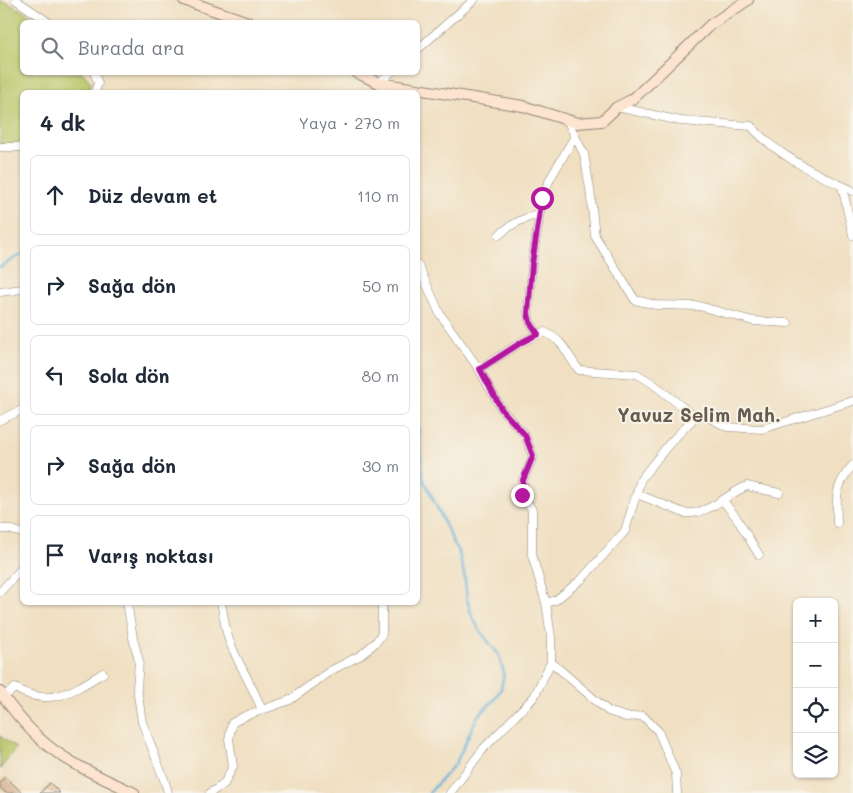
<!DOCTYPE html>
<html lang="tr">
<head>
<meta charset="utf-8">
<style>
  :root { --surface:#fff; --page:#f6f6f7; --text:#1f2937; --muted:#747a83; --line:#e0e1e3 }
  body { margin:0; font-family:Mali,sans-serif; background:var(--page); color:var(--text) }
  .controls { position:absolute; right:15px; bottom:15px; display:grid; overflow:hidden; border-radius:8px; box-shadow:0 1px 4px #0004 }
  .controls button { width:45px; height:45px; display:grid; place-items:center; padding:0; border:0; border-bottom:1px solid var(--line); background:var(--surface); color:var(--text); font:25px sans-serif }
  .stop { position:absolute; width:15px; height:15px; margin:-11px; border:4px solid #b5179e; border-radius:50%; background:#fff }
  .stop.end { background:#b5179e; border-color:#fff; box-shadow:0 1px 5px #0008 }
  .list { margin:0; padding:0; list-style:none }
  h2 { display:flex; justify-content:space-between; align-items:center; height:65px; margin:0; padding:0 20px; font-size:21px }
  h2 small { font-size:16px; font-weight:400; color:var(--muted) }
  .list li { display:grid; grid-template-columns:32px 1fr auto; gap:15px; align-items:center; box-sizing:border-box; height:80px; margin:0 10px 10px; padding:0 10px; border:1px solid var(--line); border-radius:8px }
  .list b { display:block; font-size:19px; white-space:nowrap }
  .list em { font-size:16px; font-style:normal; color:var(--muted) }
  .icon { flex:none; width:28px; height:28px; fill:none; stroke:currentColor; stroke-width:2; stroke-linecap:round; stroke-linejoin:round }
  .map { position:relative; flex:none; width:853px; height:793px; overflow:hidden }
  .search { position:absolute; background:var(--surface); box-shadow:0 1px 4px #0004; left:20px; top:20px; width:400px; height:55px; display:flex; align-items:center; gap:12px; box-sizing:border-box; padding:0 18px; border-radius:8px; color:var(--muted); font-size:19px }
  .panel { position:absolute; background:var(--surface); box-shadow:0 1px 4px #0004; left:20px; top:90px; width:400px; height:515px; border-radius:8px }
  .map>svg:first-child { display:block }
  .green { fill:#b9c668; stroke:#72784a }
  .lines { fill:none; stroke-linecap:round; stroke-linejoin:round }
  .stream { stroke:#5eafd9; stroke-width:2.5 }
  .building { fill:#d7b390 }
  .street-casing { stroke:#8e8576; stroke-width:9 }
  .secondary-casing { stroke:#8e8576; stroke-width:12 }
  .street { stroke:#fff; stroke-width:8 }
  .secondary { stroke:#fde4d0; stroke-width:10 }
  .route { stroke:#b5179e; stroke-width:6 }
  .labels { text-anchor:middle; stroke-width:4; stroke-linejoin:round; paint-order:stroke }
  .district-label { font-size:19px; font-weight:bold; fill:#675b4e; stroke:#f7f3e8 }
</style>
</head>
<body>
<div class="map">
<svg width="853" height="793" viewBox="0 0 853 793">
  <rect width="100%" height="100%" fill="#f7f3e8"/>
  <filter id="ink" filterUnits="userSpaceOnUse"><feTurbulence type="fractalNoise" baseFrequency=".02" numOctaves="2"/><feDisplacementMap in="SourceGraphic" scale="10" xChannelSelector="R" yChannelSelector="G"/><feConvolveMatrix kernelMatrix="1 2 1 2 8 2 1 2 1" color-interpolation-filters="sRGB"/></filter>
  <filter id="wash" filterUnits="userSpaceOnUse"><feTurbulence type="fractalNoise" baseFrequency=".0096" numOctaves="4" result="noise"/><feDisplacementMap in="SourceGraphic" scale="20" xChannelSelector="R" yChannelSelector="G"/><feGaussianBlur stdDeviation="1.12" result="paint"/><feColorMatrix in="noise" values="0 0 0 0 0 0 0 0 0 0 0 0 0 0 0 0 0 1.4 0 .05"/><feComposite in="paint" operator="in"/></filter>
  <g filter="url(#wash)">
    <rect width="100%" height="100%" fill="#f0dfc1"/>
    <!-- green -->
    <g class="green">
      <polygon points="3,1 25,12 36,22 22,22 22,72 83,73 91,83 87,92 22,92 22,143 8,149 0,148 0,2"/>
      <polygon points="0,736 16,748 0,769"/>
    </g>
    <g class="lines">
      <!-- stream -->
      <g class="stream">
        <polyline points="0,267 22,254"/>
        <polyline points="418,428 423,478 459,554 464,573 467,599 472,616 480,631 499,655 504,673 501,689 494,700 477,717 456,763 429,793"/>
      </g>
    </g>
    <g id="blocks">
      <!-- building -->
      <g class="building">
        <polygon points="5,777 23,793 6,793 0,787 0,783"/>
        <polygon points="50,783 60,793 40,793"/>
      </g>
    </g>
  </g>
  <g filter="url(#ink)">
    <use href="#blocks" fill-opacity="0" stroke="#8e8576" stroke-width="1"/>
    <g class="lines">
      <defs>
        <g id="street">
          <polyline points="16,0 48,22"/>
          <polyline points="418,49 474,0"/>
          <polyline points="94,72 98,83 95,92"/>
          <polyline points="385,92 379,83 391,72"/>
          <path d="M617,107L681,121L751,126C777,156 817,174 853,191"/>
          <polyline points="567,120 584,154 590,189 595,236 635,300 656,305 699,306 753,321 788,323"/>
          <polyline points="0,147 22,147"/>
          <polyline points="842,186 853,235"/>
          <path d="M499,235C512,223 523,219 540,213"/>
          <polyline points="418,265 440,314 479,369 502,410 525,435 533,457 523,480 523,495 532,510 532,555 546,603 551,637 551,662 534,697 484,748 450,793"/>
          <polyline points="0,292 22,289"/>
          <polyline points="538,334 530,322 528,313 532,264 542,198 550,179 575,136"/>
          <path d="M479,369L522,342L544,332C566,342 565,353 579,370L637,374L652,383L695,417"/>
          <polyline points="0,420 22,410"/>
          <path d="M637,494L684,513C707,516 727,494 747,486L779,493"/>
          <polyline points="720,501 724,502 736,517 759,555"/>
          <path d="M837,523C836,497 835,485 853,465"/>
          <polyline points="0,529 8,529 22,533"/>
          <polyline points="0,592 22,568"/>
          <polyline points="127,602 133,638 139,661 137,688 142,722 165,782 168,793"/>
          <path d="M221,602C224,617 225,632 231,645C240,667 253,687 262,710"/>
          <polyline points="546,603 556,600 582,579 625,531 641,479 669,444 695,417 704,415 727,427 762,429 853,401"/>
          <polyline points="551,662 608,711 626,717 643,716 658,731 676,774 677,793"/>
          <path d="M3,697L15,688C49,708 72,692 103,673"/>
          <polyline points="210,793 224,784 233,766 229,739 232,723 245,716 290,700 330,671 361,655 376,642 382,634 382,602"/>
        </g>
        <g id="secondary">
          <polyline points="184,0 248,22"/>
          <polyline points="355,72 379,83 523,106 577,123 602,121 617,107 633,99 710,25 748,0"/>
          <path d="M0,692C12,709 25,725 40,739C66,763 103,778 134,793"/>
        </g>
      </defs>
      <!-- street casing -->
      <use href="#street" class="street-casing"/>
      <!-- secondary casing -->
      <use href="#secondary" class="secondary-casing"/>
      <!-- street -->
      <use href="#street" class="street"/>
      <!-- secondary -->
      <use href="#secondary" class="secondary"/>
    </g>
  </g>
  <g class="lines" filter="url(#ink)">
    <!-- route -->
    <polyline class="route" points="522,495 523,480 533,456 525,435 502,410 480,369 522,342 538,334 530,322 528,313 532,264 542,198"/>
  </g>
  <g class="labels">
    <!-- district labels -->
    <g class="district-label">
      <text x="699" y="422">Yavuz Selim Mah.</text>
    </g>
  </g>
</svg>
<div class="controls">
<button>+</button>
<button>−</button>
<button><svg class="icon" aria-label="locate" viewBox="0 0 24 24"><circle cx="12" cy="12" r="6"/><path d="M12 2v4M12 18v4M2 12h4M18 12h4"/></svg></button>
<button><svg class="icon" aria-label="layers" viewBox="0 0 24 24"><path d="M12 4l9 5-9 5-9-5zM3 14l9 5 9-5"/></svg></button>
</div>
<div class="stop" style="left:542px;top:198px"></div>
<div class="stop end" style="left:522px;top:495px"></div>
<div class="search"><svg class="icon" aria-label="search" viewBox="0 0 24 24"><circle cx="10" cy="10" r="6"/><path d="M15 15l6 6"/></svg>Burada ara</div>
<section class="panel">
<h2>4 dk<small>Yaya · 270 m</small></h2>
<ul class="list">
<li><svg class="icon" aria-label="ahead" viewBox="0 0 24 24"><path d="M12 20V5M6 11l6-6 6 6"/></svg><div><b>Düz devam et</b></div><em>110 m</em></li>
<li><svg class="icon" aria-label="right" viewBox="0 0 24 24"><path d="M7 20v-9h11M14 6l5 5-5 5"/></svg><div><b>Sağa dön</b></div><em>50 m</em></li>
<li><svg class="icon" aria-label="left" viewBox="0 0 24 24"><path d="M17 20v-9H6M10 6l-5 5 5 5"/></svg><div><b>Sola dön</b></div><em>80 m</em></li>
<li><svg class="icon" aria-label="right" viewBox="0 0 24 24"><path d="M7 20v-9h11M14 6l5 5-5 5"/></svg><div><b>Sağa dön</b></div><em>30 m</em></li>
<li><svg class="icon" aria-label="arrive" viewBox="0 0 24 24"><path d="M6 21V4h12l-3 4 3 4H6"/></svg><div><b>Varış noktası</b></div></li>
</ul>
</section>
</div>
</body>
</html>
